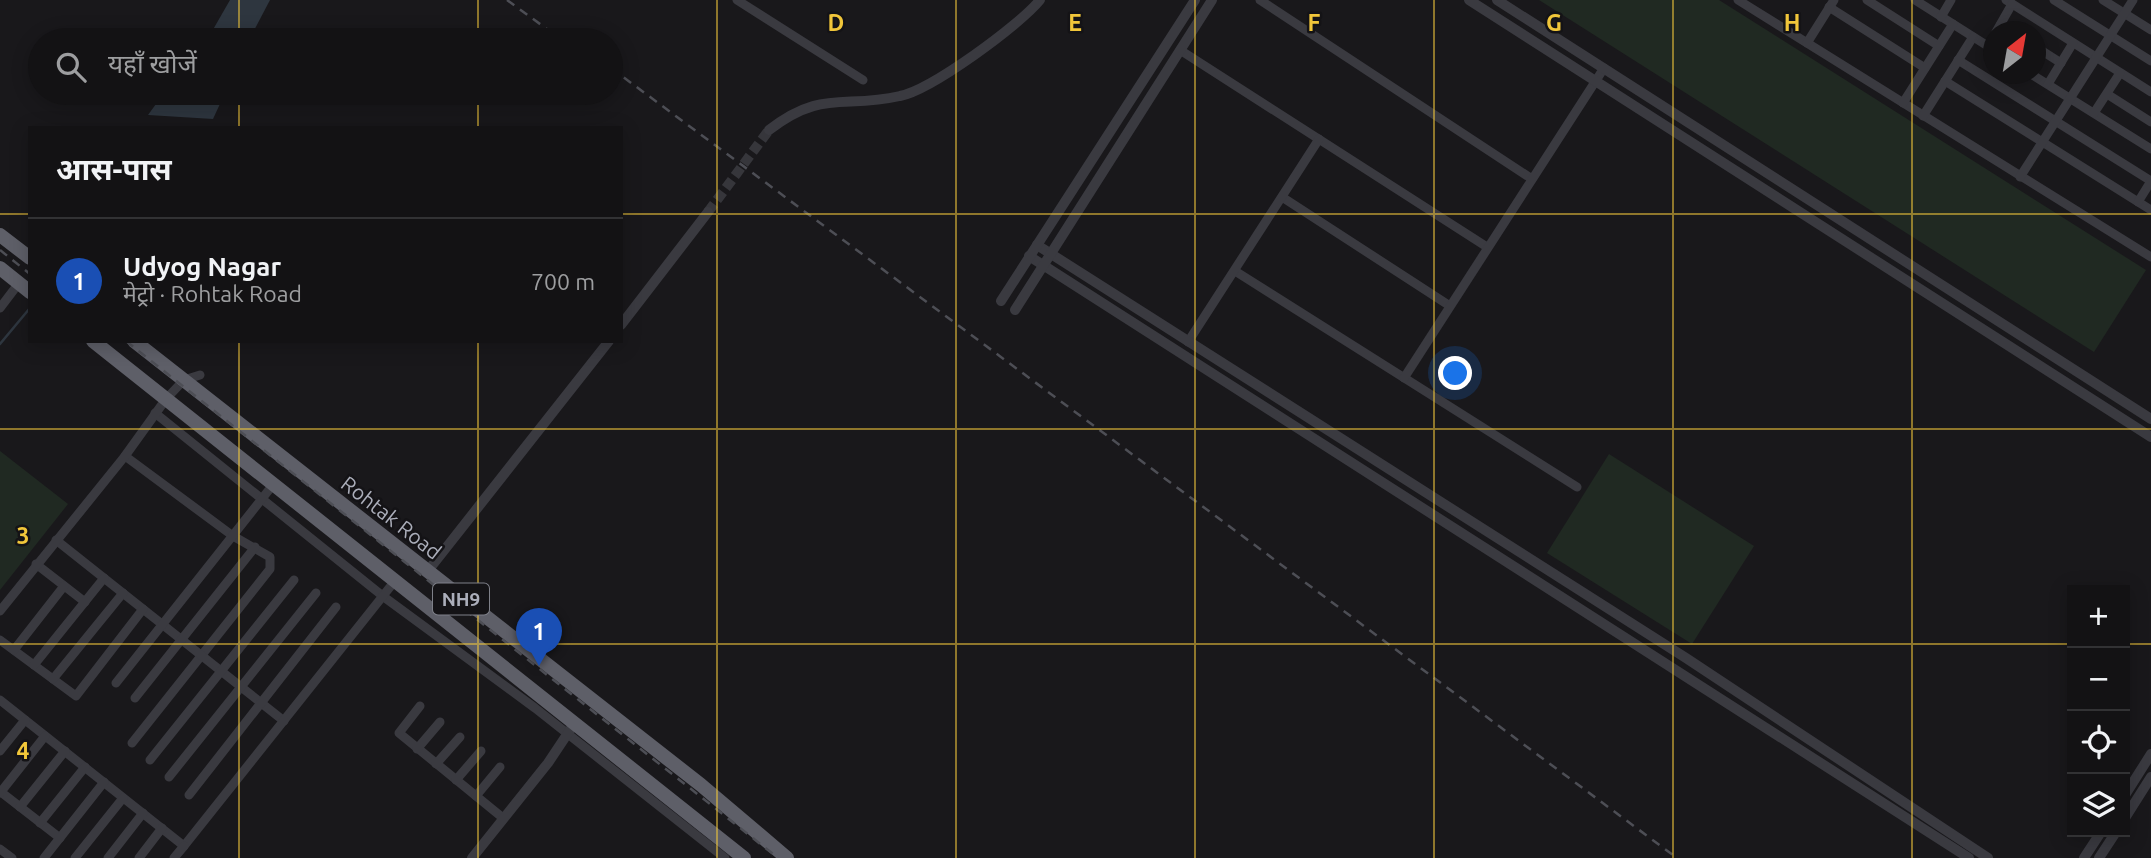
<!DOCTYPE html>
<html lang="hi">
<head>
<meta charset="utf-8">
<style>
  :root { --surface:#131214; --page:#202022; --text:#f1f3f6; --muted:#9d9ea0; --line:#323234; --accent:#f1c63a }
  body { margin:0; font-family:Ubuntu,"Noto Sans Devanagari",sans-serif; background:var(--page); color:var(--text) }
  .controls { position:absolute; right:21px; bottom:21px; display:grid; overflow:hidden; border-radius:0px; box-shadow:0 4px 18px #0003 }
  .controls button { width:63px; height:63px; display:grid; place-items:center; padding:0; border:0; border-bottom:2px solid var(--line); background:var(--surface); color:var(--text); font:35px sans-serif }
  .compass { position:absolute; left:1983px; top:21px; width:63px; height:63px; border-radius:50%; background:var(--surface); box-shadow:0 4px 18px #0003; rotate:31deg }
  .you { position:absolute; left:1456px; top:374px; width:24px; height:24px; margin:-18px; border:5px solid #fff; border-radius:50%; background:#1a73e8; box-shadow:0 0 0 10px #1a73e833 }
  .badge { display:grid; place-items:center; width:46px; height:46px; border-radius:50%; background:var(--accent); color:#fff; font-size:23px; font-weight:700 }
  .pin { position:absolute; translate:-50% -58px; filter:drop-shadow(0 2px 4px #0008) }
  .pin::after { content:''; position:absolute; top:37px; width:24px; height:21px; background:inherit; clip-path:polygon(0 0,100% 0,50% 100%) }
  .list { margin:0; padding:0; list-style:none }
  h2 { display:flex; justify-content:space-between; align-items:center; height:91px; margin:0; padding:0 28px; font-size:30px }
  h2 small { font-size:23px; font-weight:400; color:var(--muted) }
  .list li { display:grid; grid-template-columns:46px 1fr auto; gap:21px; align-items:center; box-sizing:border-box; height:126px; padding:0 28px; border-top:2px solid var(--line) }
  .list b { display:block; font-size:26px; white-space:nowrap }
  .list p { margin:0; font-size:23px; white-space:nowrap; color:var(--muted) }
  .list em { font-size:23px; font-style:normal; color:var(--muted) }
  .icon { flex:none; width:38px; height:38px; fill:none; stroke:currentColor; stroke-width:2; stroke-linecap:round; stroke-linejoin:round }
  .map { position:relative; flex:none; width:2151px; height:858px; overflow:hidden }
  .search { position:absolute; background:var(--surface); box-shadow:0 4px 18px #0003; left:28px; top:28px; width:595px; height:77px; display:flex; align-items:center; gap:18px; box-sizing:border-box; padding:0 24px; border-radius:38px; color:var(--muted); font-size:26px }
  .panel { position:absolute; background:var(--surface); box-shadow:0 4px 18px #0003; left:28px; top:126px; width:595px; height:217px; border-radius:0px }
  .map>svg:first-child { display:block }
  .green { fill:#202922 }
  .water { fill:#2e363f }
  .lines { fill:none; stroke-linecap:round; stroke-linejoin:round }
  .stream { stroke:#2e363f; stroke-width:2.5 }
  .tertiary-tunnel { stroke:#36363b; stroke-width:10; stroke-dasharray:10 5; stroke-linecap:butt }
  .minor { stroke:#3a3a40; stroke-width:9 }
  .tertiary { stroke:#3a3a40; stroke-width:10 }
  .trunk { stroke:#5e5f68; stroke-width:14 }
  .rail { stroke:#4d4e55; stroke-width:2.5; stroke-dasharray:9 7; stroke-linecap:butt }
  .grid { fill:none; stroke:#f1c63a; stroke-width:2; stroke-opacity:0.55 }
  .labels { text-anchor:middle; stroke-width:5; stroke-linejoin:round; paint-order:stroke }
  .shield { fill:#141316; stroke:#7e8089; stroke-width:2 }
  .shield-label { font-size:19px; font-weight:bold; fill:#abaeba }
  .street-label { font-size:21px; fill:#abaeba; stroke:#141316 }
  .grid-label { font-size:23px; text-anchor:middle; font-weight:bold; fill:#f1c63a; stroke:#141316; stroke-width:5; stroke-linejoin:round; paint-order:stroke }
</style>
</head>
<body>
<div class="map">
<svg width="2151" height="858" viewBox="0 0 2151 858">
  <rect width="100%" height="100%" fill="#19181b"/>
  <!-- green -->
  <g class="green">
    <polygon points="1539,0 1719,0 2146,270 2094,352"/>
    <polygon points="0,451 68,504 0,590"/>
    <polygon points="1609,454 1754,546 1692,644 1547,553"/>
  </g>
  <!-- water -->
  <g class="water">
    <polygon points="230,0 270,0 249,40 207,40"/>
    <polygon points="164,93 225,93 213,119 148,115"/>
  </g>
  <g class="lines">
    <!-- stream -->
    <polyline class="stream" points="0,344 30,308"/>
    <!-- tertiary-tunnel -->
    <polyline class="tertiary-tunnel" points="708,212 769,130"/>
    <!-- minor -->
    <g class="minor">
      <polyline points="737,0 863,80"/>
      <polyline points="1260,0 1532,179"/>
      <polyline points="1738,0 2151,257"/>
      <polyline points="1867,0 1939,46"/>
      <polyline points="1915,0 1994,50"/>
      <polyline points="2006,0 2151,92"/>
      <polyline points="2054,0 2151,61"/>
      <polyline points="2103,0 2151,30"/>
      <polyline points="1829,7 1925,68"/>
      <polyline points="1941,17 1951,0"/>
      <polyline points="2001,24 2012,32"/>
      <polyline points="1996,32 2012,4"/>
      <polyline points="1807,43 1834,0"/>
      <polyline points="2036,47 2061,63"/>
      <polyline points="1180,50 1487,247"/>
      <polyline points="1958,60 2151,181"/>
      <polyline points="2031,74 2151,149"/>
      <polyline points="1945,81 2151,210"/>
      <polyline points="2048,84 2073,43"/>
      <polyline points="2107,94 2151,122"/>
      <polyline points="1903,103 1953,24"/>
      <polyline points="2094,113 2120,73"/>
      <polyline points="1923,116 1973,37"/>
      <polyline points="2020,177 2133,0"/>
      <polyline points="1282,197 1450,306"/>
      <polyline points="2138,202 2151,181"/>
      <polyline points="1235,271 1577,487"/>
      <polyline points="0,308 19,283"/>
      <polyline points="1188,342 1319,139"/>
      <polyline points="1404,378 1604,68"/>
      <polyline points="155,413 384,597 535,708 725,858"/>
      <polyline points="125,456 233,536 270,557 270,569 132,743"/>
      <polyline points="56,540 284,721"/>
      <polyline points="36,564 85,602"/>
      <polyline points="0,611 125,456 166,399 184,380 200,375"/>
      <polyline points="0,640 76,696 143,609"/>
      <polyline points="14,650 64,586"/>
      <polyline points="34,665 104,578"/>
      <polyline points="53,679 123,593"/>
      <polyline points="116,683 272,486"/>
      <polyline points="135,698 255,547"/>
      <polyline points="0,700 184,846 394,582"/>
      <polyline points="420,706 399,733 503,818"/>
      <polyline points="417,749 440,722"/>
      <polyline points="0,751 25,720"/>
      <polyline points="150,760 294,580"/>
      <polyline points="436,764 460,737"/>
      <polyline points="169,777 316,593"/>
      <polyline points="456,780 481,751"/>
      <polyline points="1,792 60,838"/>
      <polyline points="0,793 45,736"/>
      <polyline points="189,795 336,607"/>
      <polyline points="476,796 500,767"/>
      <polyline points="20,807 65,751"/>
      <polyline points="40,823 85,767"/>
      <polyline points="0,849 12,858"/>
      <polyline points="44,858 104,782"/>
      <polyline points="75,858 123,798"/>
      <polyline points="108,858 143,813"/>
      <polyline points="139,858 162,828"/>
      <polyline points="174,858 184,846"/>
    </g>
    <!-- tertiary -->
    <g class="tertiary">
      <polyline points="1469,0 2151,437"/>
      <polyline points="1497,0 2151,419"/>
      <path d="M769,130C822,89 843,109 900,96C931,90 1020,25 1040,0"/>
      <polyline points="1037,245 1686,658 1988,858"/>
      <polyline points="1029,256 1969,858"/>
      <polyline points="1001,301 1195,0"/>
      <polyline points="1015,310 1212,0"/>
      <polyline points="621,325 708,212"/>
      <polyline points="427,572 609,341"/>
      <polyline points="2125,795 2151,754"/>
      <polyline points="2125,818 2151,777"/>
      <polyline points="472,858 548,763 574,724"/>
      <polyline points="2084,858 2101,832"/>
      <polyline points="2099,858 2116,832"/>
    </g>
    <!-- trunk -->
    <g class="trunk">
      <polyline points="0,235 30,258"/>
      <polyline points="0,268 30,292"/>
      <polyline points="93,341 744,858"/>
      <polyline points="134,341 701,785 787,858"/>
    </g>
    <!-- rail -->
    <g class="rail">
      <polyline points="507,0 562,40"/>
      <polyline points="611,68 1677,858"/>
      <polyline points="0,250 30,274"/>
      <polyline points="126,341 778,858"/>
    </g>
  </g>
  <!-- grid -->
  <path class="grid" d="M239,0V40M478,0V40M717,0V858M956,0V858M1195,0V858M1434,0V858M1673,0V858M1912,0V858M239,93V128M478,93V128M0,214H30M621,214H2151M239,341V858M478,341V858M0,429H2151M0,644H2072M2125,644H2151"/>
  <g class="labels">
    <!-- shield labels -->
    <rect class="shield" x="433" y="583.5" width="56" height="31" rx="5"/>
    <g class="shield-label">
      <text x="461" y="606">NH9</text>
    </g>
    <!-- street labels -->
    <g class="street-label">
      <text transform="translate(391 518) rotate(38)" y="7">Rohtak Road</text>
    </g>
  </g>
  <g class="grid-label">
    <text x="836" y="31">D</text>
    <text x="1075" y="31">E</text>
    <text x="1314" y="31">F</text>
    <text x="1554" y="31">G</text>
    <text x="1792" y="31">H</text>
    <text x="23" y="544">3</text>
    <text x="23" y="759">4</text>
  </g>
</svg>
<div class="controls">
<button>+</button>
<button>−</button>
<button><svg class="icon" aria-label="locate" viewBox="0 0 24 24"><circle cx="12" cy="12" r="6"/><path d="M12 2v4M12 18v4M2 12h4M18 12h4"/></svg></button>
<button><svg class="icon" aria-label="layers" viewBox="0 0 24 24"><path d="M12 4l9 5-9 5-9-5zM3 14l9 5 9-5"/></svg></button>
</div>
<svg class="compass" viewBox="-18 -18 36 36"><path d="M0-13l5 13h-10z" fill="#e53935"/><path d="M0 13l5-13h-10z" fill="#9d9ea0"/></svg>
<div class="you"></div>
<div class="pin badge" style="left:539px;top:666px;background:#1a4fb4">1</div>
<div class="search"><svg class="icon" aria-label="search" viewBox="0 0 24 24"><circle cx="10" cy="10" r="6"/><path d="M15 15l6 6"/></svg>यहाँ खोजें</div>
<section class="panel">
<h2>आस-पास<small></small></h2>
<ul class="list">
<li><span class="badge" style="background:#1a4fb4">1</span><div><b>Udyog Nagar</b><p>मेट्रो · Rohtak Road</p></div><em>700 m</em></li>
</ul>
</section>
</div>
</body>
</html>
